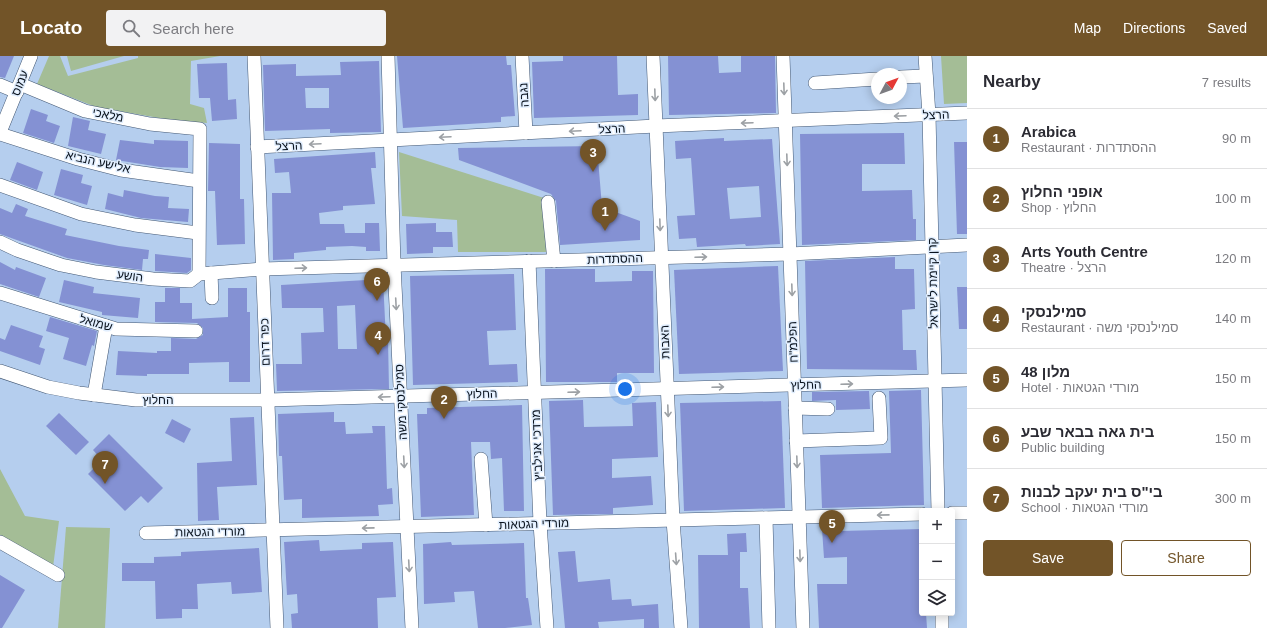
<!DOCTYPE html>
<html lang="en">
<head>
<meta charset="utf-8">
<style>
  :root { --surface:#fff; --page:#f2f2f3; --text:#2b2b33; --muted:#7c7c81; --line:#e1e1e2; --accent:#725428 }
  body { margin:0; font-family:Helvetica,Heebo,sans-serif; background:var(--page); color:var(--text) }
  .controls { position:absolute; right:12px; bottom:12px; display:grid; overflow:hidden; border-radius:4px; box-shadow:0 2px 10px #0003 }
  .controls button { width:36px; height:36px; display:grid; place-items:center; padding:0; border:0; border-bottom:1px solid var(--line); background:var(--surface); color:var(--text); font:20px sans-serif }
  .compass { position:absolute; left:871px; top:12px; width:36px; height:36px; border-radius:50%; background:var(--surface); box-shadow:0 2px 10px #0003; rotate:49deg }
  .you { position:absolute; left:625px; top:333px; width:14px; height:14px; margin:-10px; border:3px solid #fff; border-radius:50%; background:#1a73e8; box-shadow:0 0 0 6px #1a73e833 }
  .badge { display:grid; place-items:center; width:26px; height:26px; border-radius:50%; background:var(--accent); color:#fff; font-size:13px; font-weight:700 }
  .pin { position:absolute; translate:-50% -33px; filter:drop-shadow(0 1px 2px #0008) }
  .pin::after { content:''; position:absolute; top:21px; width:14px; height:12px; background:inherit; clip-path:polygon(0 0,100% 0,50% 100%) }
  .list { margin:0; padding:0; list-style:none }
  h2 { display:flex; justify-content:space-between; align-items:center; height:52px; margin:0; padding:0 16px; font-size:17px }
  h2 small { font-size:13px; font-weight:400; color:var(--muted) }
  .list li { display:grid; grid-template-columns:26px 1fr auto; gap:12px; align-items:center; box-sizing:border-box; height:60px; padding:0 16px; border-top:1px solid var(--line) }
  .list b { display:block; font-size:15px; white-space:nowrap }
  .list p { margin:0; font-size:13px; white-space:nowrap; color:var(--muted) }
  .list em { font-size:13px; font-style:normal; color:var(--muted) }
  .actions { display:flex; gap:8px; padding:12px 16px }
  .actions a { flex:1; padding:9px 0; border:1px solid var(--accent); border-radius:4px; text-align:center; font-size:14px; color:var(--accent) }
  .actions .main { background:var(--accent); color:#fff }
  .icon { flex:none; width:22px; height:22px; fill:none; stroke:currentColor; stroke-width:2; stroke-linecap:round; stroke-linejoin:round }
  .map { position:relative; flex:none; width:967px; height:572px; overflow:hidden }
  header { display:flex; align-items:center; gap:24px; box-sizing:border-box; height:56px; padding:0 20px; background:var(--accent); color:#fff }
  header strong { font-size:19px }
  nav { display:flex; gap:22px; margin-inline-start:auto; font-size:14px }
  .search { width:280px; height:36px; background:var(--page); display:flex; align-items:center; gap:10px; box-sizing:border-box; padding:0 14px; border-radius:4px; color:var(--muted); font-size:15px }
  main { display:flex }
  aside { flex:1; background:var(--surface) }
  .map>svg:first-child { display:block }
  .green { fill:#a4bd96 }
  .building { fill:#8491d3; fill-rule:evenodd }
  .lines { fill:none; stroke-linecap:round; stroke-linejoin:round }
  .minor-casing { stroke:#435874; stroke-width:14 }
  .minor { stroke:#fff; stroke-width:13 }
  .oneway { stroke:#9da1a5 }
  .labels { text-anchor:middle; stroke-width:3; stroke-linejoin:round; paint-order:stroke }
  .street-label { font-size:12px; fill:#0a131e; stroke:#e1eefe }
</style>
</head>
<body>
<header>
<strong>Locato</strong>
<div class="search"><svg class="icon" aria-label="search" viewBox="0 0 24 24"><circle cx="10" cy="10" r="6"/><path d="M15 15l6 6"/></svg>Search here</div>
<nav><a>Map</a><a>Directions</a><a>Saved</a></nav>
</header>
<main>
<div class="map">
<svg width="967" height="572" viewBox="0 0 967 572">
  <rect width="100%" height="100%" fill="#b5ceee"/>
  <!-- green -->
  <g class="green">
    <polygon points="49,0 60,0 68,20 138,2 138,0 220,0 191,5 190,48 204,52 207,67 165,63 96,51 37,28"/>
    <polygon points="67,0 124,0 71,15"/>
    <polygon points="941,0 967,0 967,47 944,48"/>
    <polygon points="399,96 544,142 546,196 458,196 457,164 402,160"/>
    <polygon points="0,413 25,460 59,465 53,511 0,480"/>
    <polygon points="66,471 110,472 105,572 58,572"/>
  </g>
  <!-- building -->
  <g class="building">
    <polygon points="0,0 14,0 5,22 0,21"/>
    <polygon points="397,0 506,0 507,9 511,9 515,60 501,61 501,66 403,72"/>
    <polygon points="563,0 617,0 618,39 638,38 638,59 534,62 532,6 563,5"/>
    <polygon points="668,0 718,0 719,17 741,16 741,0 775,0 776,57 669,59"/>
    <path d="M379,5L381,76L330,77V73L265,75L263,9L296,8V20L341,19L340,6ZM305,32H329V52H306Z"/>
    <polygon points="227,7 228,44 236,43 237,63 212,65 210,42 199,42 197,8"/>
    <polygon points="31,53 48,59 46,65 60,70 54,87 23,77"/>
    <polygon points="73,61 90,65 88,74 106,78 101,98 68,90"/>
    <polygon points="904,77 905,108 862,108 862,135 912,134 913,163 916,163 916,184 802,189 800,78"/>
    <path d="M724,82V85L772,83L780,188L746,190L745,188L697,191L696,182L679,183L677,160L695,159L691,102L676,103L675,85ZM759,130L761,161L730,163L727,132Z"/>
    <polygon points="120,84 154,88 154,84 188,85 188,112 160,111 116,104"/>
    <polygon points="954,86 967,86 967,178 957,178"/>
    <polygon points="209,87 240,88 240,143 244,143 245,188 217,189 215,135 208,135"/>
    <polygon points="597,90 602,151 640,165 640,184 560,189 556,145 551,138 459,104 458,92"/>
    <polygon points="375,96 376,112 371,112 375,148 343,150 343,154 319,157 320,168 344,168 345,177 365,177 365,167 379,167 380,195 366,195 366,191 352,190 326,191 326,194 294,197 294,203 273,204 272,137 291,137 289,116 275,117 274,103"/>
    <polygon points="17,106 43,116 37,134 10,124"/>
    <polygon points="61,113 83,119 81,127 92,130 87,149 54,139"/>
    <polygon points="124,134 155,140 169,141 168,152 189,153 188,166 141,162 105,153 108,137 123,141"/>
    <polygon points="16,148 28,153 25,160 67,173 65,179 119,190 149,194 148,203 143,203 142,214 104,209 67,202 0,178 0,152 12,157"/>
    <polygon points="436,167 436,176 452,176 453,191 433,191 433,197 407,198 406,168"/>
    <polygon points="155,198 191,202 191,214 187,217 155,215"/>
    <polygon points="895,201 895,213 914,213 915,253 902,254 903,294 916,294 917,314 807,313 805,205"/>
    <polygon points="0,206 15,214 16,211 46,222 39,241 0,228"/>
    <polygon points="778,210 783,315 679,318 674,214"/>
    <polygon points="545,213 595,213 595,226 632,225 632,215 653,215 654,317 617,317 617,326 546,326"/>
    <polygon points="514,218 516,274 487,275 489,309 517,308 518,326 413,329 410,220"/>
    <path d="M383,223L386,284H388L389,333L277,335L276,308H302L301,277L324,276L323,252H282L281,229ZM355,249L357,293H338L337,250Z"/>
    <polygon points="64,224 94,231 93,237 140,242 138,262 102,259 102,256 59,246"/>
    <polygon points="957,231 967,231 967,273 959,273"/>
    <polygon points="165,232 180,232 180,247 192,247 192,263 228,261 228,232 247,232 247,256 250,256 250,326 229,326 229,306 189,307 189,318 147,318 147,320 116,319 118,295 157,297 157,295 171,295 171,282 196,283 203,279 203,272 197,267 155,266 155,246 165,246"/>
    <polygon points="50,261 97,275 94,290 92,289 86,310 63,303 69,282 46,275"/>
    <polygon points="11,269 43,280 39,291 45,293 40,309 0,295 0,282 5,284"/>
    <polygon points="921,334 924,449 822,452 820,399 891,397 889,335"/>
    <polygon points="869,335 870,353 836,354 836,344 812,345 812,336"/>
    <polygon points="583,344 584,371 633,370 632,347 656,346 658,401 612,403 612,422 651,420 653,449 613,452 613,458 553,459 549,345"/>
    <polygon points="781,345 785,452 684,455 680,347"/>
    <polygon points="522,349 524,455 504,455 502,402 491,403 490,386 471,386 474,459 421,461 417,358 427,358 427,352"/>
    <polygon points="334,356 334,366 345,366 346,378 373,377 372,370 385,370 387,433 392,432 393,448 378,449 379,460 302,462 302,443 284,444 282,400 279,400 278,358"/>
    <polygon points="59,357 89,386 76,399 46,370"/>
    <polygon points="254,361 257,429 217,431 219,464 198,465 197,407 232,405 230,362"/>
    <polygon points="172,363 191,373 184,387 165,377"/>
    <polygon points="109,378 163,432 148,447 141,440 125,455 88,418 102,404 93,394"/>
    <polygon points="839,472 840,475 922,473 922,557 926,557 927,572 819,572 817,528 847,528 847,501 824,502 822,473"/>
    <polygon points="746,477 747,496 740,496 740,532 748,532 750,572 699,572 698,499 728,499 727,478"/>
    <polygon points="319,484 320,495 362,493 362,487 393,486 396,541 377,542 378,572 292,572 291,558 298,557 297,538 287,539 284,486"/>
    <polygon points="451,486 452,489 524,487 526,542 528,542 532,569 505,572 478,572 474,535 454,536 455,546 424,548 423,488"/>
    <polygon points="259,492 262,536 232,538 231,526 197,528 198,553 182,553 182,562 156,563 155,525 122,525 122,507 154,507 154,501 181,500 181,496"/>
    <polygon points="575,495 578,526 610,523 612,544 631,543 632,550 658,548 659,572 644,572 644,563 598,566 599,572 565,572 558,496"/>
    <polygon points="0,519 25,534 2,572 0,572"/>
  </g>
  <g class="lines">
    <defs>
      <g id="minor">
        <polyline points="254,0 277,572"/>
        <polyline points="388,0 394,209 412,572"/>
        <polyline points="522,0 526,77"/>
        <polyline points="653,0 673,464 681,572"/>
        <polyline points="783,0 803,572"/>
        <polyline points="925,0 929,59 938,455"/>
        <polyline points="901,21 926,20"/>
        <polyline points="815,27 877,23"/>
        <polyline points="20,28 85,55 150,68 200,73 199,218"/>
        <polyline points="0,29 17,36"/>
        <polyline points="0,76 31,0"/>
        <polyline points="0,78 78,103 121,114 199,125"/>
        <polyline points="257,91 656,70 967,57"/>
        <polyline points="0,129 81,158 135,169 198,177"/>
        <polyline points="548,146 554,205"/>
        <polyline points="0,186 17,194 61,209 96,216 153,223 190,225 199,218 262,213 790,198 967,189"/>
        <polyline points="529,205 540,467 547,572"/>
        <polyline points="211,217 212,242"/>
        <polyline points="0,237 116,273 196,275"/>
        <polyline points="0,315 48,331 79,337 136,344 268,344 967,324"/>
        <polyline points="94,339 106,270"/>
        <polyline points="795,352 828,353"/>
        <polyline points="796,385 881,382 879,342"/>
        <polyline points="481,403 486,469"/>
        <polyline points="952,457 967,457"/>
        <polyline points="766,462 769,572"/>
        <polyline points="146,477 922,458"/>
        <polyline points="0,486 58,519"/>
        <polyline points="942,557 942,572"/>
      </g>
    </defs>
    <!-- minor casing -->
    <use href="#minor" class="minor-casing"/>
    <!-- minor -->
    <use href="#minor" class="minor"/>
  </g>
  <!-- one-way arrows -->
  <defs><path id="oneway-shaft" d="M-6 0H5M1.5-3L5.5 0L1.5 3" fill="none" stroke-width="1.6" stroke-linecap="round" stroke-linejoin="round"/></defs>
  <g class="oneway">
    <use href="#oneway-shaft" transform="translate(784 33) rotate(88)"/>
    <use href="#oneway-shaft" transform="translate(655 39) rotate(88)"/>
    <use href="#oneway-shaft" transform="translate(900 60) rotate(178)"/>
    <use href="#oneway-shaft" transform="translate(747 67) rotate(178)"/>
    <use href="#oneway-shaft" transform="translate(575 75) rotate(177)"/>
    <use href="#oneway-shaft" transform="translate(445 81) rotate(177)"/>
    <use href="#oneway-shaft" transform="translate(315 88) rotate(177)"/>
    <use href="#oneway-shaft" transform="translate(787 104) rotate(88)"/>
    <use href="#oneway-shaft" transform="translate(660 169) rotate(88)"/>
    <use href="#oneway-shaft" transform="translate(701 201) rotate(-2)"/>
    <use href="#oneway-shaft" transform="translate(301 212) rotate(-2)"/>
    <use href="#oneway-shaft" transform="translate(792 234) rotate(88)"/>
    <use href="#oneway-shaft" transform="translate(396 248) rotate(87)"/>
    <use href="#oneway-shaft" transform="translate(847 328) rotate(-2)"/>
    <use href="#oneway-shaft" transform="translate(718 331) rotate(-2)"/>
    <use href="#oneway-shaft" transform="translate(574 336) rotate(-2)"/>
    <use href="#oneway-shaft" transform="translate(384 341) rotate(178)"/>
    <use href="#oneway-shaft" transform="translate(668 355) rotate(88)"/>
    <use href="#oneway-shaft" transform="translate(404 406) rotate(87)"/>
    <use href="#oneway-shaft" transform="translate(797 406) rotate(88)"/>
    <use href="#oneway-shaft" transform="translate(883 459) rotate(179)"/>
    <use href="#oneway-shaft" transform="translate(368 472) rotate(179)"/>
    <use href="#oneway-shaft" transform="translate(800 500) rotate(88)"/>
    <use href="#oneway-shaft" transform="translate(676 503) rotate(86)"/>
    <use href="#oneway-shaft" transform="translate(409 510) rotate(87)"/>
  </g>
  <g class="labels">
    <!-- street labels -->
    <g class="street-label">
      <text transform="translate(20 27) rotate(-68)" y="4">עמוס</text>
      <text transform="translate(524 39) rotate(-93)" y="4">נגבה</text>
      <text transform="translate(108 59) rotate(11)" y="4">מלאכי</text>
      <text transform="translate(936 59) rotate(-2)" y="4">הרצל</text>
      <text transform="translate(612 73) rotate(-3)" y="4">הרצל</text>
      <text transform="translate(289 90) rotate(-3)" y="4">הרצל</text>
      <text transform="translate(98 106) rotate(13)" y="4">אלישע הנביא</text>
      <text transform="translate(615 203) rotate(-2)" y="4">ההסתדרות</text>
      <text transform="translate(130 220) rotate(7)" y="4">הושע</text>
      <text transform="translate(933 227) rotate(-91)" y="4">קרן קיימת לישראל</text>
      <text transform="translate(96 267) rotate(15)" y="4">שמואל</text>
      <text transform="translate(265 286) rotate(-92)" y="4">כפר דרום</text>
      <text transform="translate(665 286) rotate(-92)" y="4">האבות</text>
      <text transform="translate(793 286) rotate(-92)" y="4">הפלמ"ח</text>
      <text transform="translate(806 329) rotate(-2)" y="4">החלוץ</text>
      <text transform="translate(482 338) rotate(-2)" y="4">החלוץ</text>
      <text x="158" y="348">החלוץ</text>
      <text transform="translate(401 346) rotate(-93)" y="4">סמילנסקי משה</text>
      <text transform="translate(537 389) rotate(-92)" y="4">מרדכי אנילביץ</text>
      <text transform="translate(534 468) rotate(-2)" y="4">מורדי הגטאות</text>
      <text transform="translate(210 476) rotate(-1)" y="4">מורדי הגטאות</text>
    </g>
  </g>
</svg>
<div class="controls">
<button>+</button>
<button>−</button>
<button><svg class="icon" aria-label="layers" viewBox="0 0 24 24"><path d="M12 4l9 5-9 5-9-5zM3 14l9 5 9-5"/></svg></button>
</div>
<svg class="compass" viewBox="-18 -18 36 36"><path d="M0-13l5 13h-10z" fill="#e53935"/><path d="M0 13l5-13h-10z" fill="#7c7c81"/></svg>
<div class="you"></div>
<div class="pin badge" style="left:605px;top:175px">1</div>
<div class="pin badge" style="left:444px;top:363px">2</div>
<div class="pin badge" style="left:593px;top:116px">3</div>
<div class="pin badge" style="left:378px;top:299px">4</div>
<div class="pin badge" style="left:832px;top:487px">5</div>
<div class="pin badge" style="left:377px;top:245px">6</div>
<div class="pin badge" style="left:105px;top:428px">7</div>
</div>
<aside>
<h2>Nearby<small>7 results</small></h2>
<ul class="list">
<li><span class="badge">1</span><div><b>Arabica</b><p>Restaurant · ההסתדרות</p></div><em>90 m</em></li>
<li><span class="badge">2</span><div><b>אופני החלוץ</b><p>Shop · החלוץ</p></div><em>100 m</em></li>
<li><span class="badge">3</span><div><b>Arts Youth Centre</b><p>Theatre · הרצל</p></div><em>120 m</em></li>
<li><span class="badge">4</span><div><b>סמילנסקי</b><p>Restaurant · סמילנסקי משה</p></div><em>140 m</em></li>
<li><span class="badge">5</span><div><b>מלון 48</b><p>Hotel · מורדי הגטאות</p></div><em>150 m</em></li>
<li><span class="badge">6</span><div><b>בית גאה בבאר שבע</b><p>Public building</p></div><em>150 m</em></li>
<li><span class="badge">7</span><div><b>בי&quot;ס בית יעקב לבנות</b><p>School · מורדי הגטאות</p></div><em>300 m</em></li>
</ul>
<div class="actions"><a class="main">Save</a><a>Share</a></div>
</aside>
</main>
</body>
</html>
